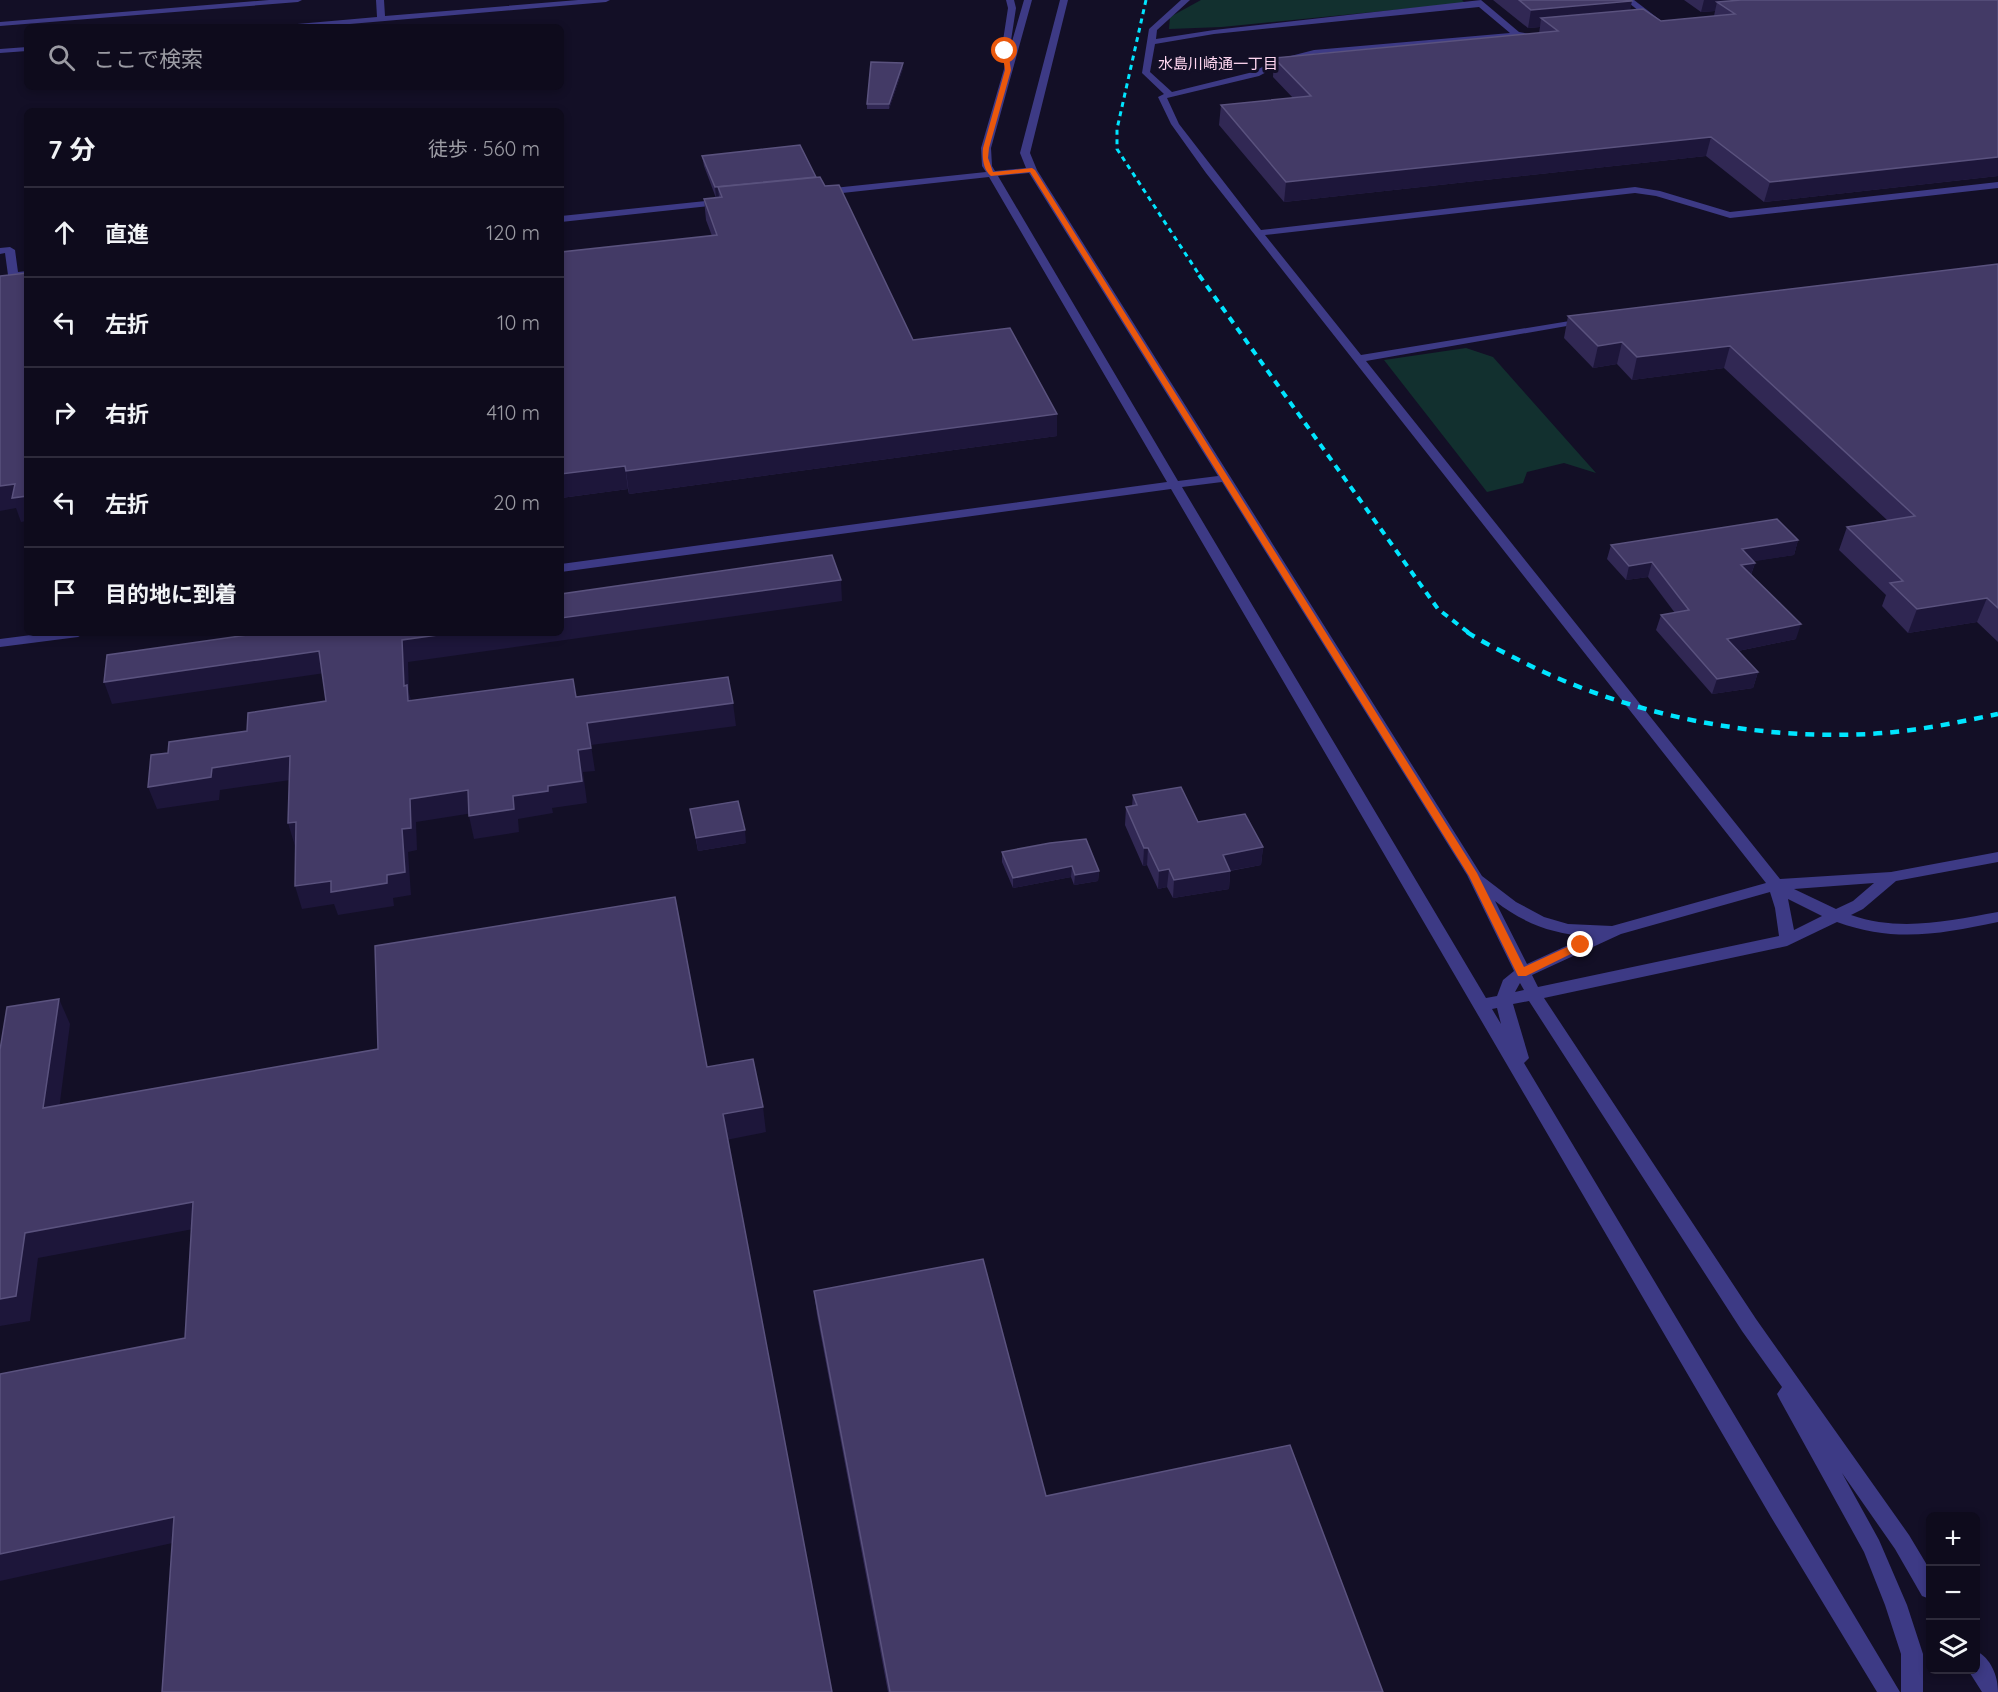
<!DOCTYPE html>
<html lang="ja">
<head>
<meta charset="utf-8">
<style>
  :root { --surface:#0e0b1c; --page:#1c1929; --text:#f1f3f6; --muted:#9b9ba3; --line:#2e2b3b }
  body { margin:0; font-family:Quicksand,"Noto Sans JP",sans-serif; background:var(--page); color:var(--text) }
  .controls { position:absolute; right:18px; bottom:18px; display:grid; overflow:hidden; border-radius:9px; box-shadow:0 3px 9px #0003 }
  .controls button { width:54px; height:54px; display:grid; place-items:center; padding:0; border:0; border-bottom:2px solid var(--line); background:var(--surface); color:var(--text); font:30px sans-serif }
  .stop { position:absolute; width:18px; height:18px; margin:-14px; border:4px solid #ea580c; border-radius:50%; background:#fff }
  .stop.end { background:#ea580c; border-color:#fff; box-shadow:0 2px 6px #0008 }
  .list { margin:0; padding:0; list-style:none }
  h2 { display:flex; justify-content:space-between; align-items:center; height:78px; margin:0; padding:0 24px; font-size:26px }
  h2 small { font-size:20px; font-weight:400; color:var(--muted) }
  .list li { display:grid; grid-template-columns:39px 1fr auto; gap:18px; align-items:center; box-sizing:border-box; height:90px; padding:0 24px; border-top:2px solid var(--line) }
  .list b { display:block; font-size:22px; white-space:nowrap }
  .list em { font-size:20px; font-style:normal; color:var(--muted) }
  .icon { flex:none; width:33px; height:33px; fill:none; stroke:currentColor; stroke-width:2; stroke-linecap:round; stroke-linejoin:round }
  .map { position:relative; flex:none; width:1998px; height:1692px; overflow:hidden }
  .search { position:absolute; background:var(--surface); box-shadow:0 3px 9px #0003; left:24px; top:24px; width:540px; height:66px; display:flex; align-items:center; gap:15px; box-sizing:border-box; padding:0 21px; border-radius:9px; color:var(--muted); font-size:22px }
  .panel { position:absolute; background:var(--surface); box-shadow:0 3px 9px #0003; left:24px; top:108px; width:540px; height:528px; border-radius:9px }
  .map>svg:first-child { display:block }
  .green { fill:#12302f }
  .lines { fill:none; stroke-linecap:round; stroke-linejoin:round }
  .minor { fill:#3d3a85; fill-rule:evenodd }
  .rail-far2 { stroke:#00e5ff; stroke-width:3; stroke-dasharray:5 4.5; stroke-linecap:butt }
  .rail-far1 { stroke:#00e5ff; stroke-width:4; stroke-dasharray:7 6; stroke-linecap:butt }
  .rail { stroke:#00e5ff; stroke-width:4.5; stroke-dasharray:9 8; stroke-linecap:butt }
  .wall { fill:#312854 }
  .shaded-wall { fill:#1d163a }
  .building { fill:#433a66; stroke:#5a527e; stroke-width:1.5 }
  .route { fill:#ea580c }
  .labels { text-anchor:middle; stroke-width:6; stroke-linejoin:round; paint-order:stroke }
  .far-neighbourhood-label { font-size:15px; fill:#ffd6f0; stroke:#130f26 }
</style>
</head>
<body>
<div class="map">
<svg width="1998" height="1692" viewBox="0 0 1998 1692">
  <rect width="100%" height="100%" fill="#130f26"/>
  <!-- green -->
  <g class="green">
    <polygon points="1201,0 1462,0 1465,3 1222,27 1169,29 1170,17"/>
    <polygon points="1466,348 1493,357 1596,473 1564,463 1527,472 1523,483 1487,492 1384,360"/>
  </g>
  <g class="lines">
    <!-- minor -->
    <g class="minor">
      <polygon points="269,0 302,0 298,2 0,26 0,22"/>
      <polygon points="376,0 384,0 385,16 578,0 610,0 606,2 315,27 282,27 286,25 377,17"/>
      <polygon points="1006,0 1014,0 1016,8 1010,47 1006,49 1002,47 1008,8"/>
      <path d="M1024,0H1032L991,148L992,166L995,171L1026,168L1020,153L1060,0H1068L1030,153L1037,170L1482,876L1516,902L1544,917L1568,924L1612,926L1766,883L1206,173L1171,124L1158,97L1164,94L1142,73L1149,29L1181,0H1190L1157,30L1156,39L1214,30L1481,0L1519,32L1530,34L1517,37L1314,54L1281,64L1259,76L1167,98L1179,124L1261,230L1635,187L1660,191L1730,212L1998,182V188L1730,218L1656,196L1635,193L1265,235L1361,355L1588,318V322L1584,323L1366,361L1780,879L1891,872L1998,852V862L1896,881L1863,909L1851,915C1900,932 1948,921 1998,912V922C1940,934 1895,943 1837,922L1787,946L1544,998L1756,1319L1909,1535L1930,1570V1599L1922,1596L1895,1549L1842,1473L1879,1540L1907,1605L1923,1654V1692H1901V1654L1885,1605L1864,1552L1780,1400L1777,1394L1782,1387L1742,1331L1529,1001L1513,1004L1529,1058L1524,1063L1900,1692H1877L1771,1517L1171,489L561,572V564L1167,482L989,177L824,195L819,192L824,189L986,172L982,166L981,148ZM1479,7L1510,33L1314,50L1275,60L1253,72L1172,92L1150,72L1155,44L1214,34ZM1029,173L1218,476L1178,481L998,176ZM1222,482L1467,875L1514,971L1503,980L1497,996L1486,998L1182,487ZM1874,883L1853,901L1836,909L1794,889ZM1770,892L1775,908L1779,936L1538,987L1532,975L1621,934ZM1788,899L1822,916L1794,930ZM1495,901C1523,923 1552,934 1588,936L1527,964ZM1520,983L1524,990L1515,992ZM1497,1008L1501,1024L1492,1009Z"/>
      <polygon points="1625,0 1634,0 1660,20 1653,22"/>
      <polygon points="27,47 27,51 0,53 0,49"/>
      <polygon points="725,199 730,202 728,204 561,222 561,216"/>
      <polygon points="10,247 15,250 18,272 27,271 27,277 13,278 8,275 5,253 0,254 0,248"/>
      <polygon points="47,633 85,633 78,637 0,647 0,639"/>
      <path d="M1976,1651C1991,1658 1998,1676 1998,1692H1982L1968,1670H1976Z"/>
    </g>
    <!-- rail-far2 -->
    <polyline class="rail-far2" points="1146,0 1117,129 1117,149 1200,276"/>
    <!-- rail-far1 -->
    <polyline class="rail-far1" points="1199,275 1438,609 1469,633"/>
    <!-- rail -->
    <path class="rail" d="M1467,632C1482,642 1499,650 1515,658C1621,713 1748,740 1868,734C1912,732 1955,723 1998,714"/>
  </g>
  <!-- wall -->
  <g class="wall">
    <polygon points="1493,0 1631,0 1630,10 1661,21 1714,16 1715,11 1701,12 1684,0 1998,0 1998,176 1764,202 1706,156 1284,202 1219,125 1221,105 1293,98 1273,77 1274,58 1539,33 1540,27 1528,28"/>
    <polygon points="903,68 889,109 867,109 867,104"/>
    <polygon points="702,156 816,177 825,186 913,340 1057,436 629,494 628,489 561,498 561,252 712,236 706,220 704,199 716,198 704,166"/>
    <polygon points="1998,264 1998,642 1977,622 1908,633 1882,606 1886,595 1839,550 1847,527 1887,520 1724,368 1632,380 1617,364 1593,368 1564,338 1568,316"/>
    <polygon points="1798,540 1794,555 1753,561 1755,563 1751,575 1796,639 1738,651 1758,672 1753,688 1712,694 1656,630 1661,615 1675,613 1648,577 1626,580 1607,559 1611,545"/>
    <polygon points="1133,795 1198,822 1263,847 1261,865 1230,871 1229,889 1173,898 1167,887 1158,889 1147,865 1143,866 1125,825 1126,807 1132,806"/>
    <polygon points="690,809 746,843 698,851"/>
    <polygon points="1002,852 1099,871 1098,881 1074,885 1071,877 1013,888 1002,862"/>
    <polygon points="814,1291 1046,1496 1383,1692 888,1692 817,1315"/>
  </g>
  <!-- shaded-wall -->
  <g class="shaded-wall">
    <polygon points="1704,0 1836,0 1717,2 1715,11 1701,12"/>
    <polygon points="1632,1 1628,19 1541,18 1540,27 1528,28 1531,10"/>
    <polygon points="903,63 903,68 889,109 889,104"/>
    <polygon points="1711,137 1706,156 1284,202 1286,182"/>
    <polygon points="1998,157 1998,176 1764,202 1770,182"/>
    <polygon points="816,177 718,187 719,197 716,198 715,187"/>
    <polygon points="1622,342 1617,364 1593,368 1598,346"/>
    <polygon points="1730,346 1724,368 1632,380 1637,357"/>
    <polygon points="1057,414 1057,436 629,494 626,471"/>
    <polygon points="625,466 628,489 561,498 561,474"/>
    <polygon points="15,484 27,496 27,521 21,522 16,508 0,511 0,486"/>
    <polygon points="1798,540 1794,555 1737,564 1742,549"/>
    <polygon points="1652,562 1648,577 1626,580 1629,566"/>
    <polygon points="1755,563 1750,577 1741,565"/>
    <polygon points="841,580 842,601 408,662 409,693 413,707 413,724 404,686 402,640 452,633 561,633 561,618"/>
    <polygon points="1987,598 1977,622 1908,633 1917,609"/>
    <polygon points="1801,624 1796,639 1723,654 1727,639"/>
    <polygon points="319,651 325,673 112,704 104,682"/>
    <polygon points="1758,672 1753,688 1712,694 1717,679"/>
    <polygon points="733,703 736,726 591,745 595,771 583,772 587,803 552,808 553,813 518,819 519,832 474,839 469,816 513,796 548,786 578,750 587,723"/>
    <polygon points="290,756 297,779 220,790 219,800 157,809 148,787 212,768"/>
    <polygon points="468,790 473,813 416,822 417,850 408,852 411,895 393,898 394,906 338,915 334,904 302,909 295,886 331,881 387,875 402,829 410,799"/>
    <polygon points="296,822 304,845 295,846 288,823"/>
    <polygon points="745,830 746,843 698,851 696,838"/>
    <polygon points="1263,847 1261,865 1222,872 1230,871 1229,889 1173,898 1174,880 1223,855"/>
    <polygon points="1144,848 1148,848 1147,865 1143,866"/>
    <polygon points="1072,866 1071,877 1013,888 1013,878"/>
    <polygon points="1169,869 1167,887 1158,889 1159,871"/>
    <polygon points="1099,871 1098,881 1074,885 1075,875"/>
    <polygon points="59,999 70,1024 56,1133 43,1108"/>
    <polygon points="763,1107 766,1132 726,1140 723,1114"/>
    <polygon points="193,1202 204,1227 38,1258 30,1321 0,1326 0,1299 25,1233"/>
    <polygon points="174,1517 186,1540 0,1581 0,1554"/>
  </g>
  <!-- building -->
  <g class="building">
    <polygon points="1519,0 1631,0 1632,1 1531,10"/>
    <polygon points="1741,0 1998,0 1998,157 1770,182 1711,137 1286,182 1221,105 1311,96 1274,58 1558,31 1541,18 1643,9 1661,21 1735,14 1717,2"/>
    <polygon points="871,62 903,63 889,104 867,104"/>
    <polygon points="800,145 816,177 715,187 702,156"/>
    <polygon points="820,177 825,186 839,185 913,340 1010,328 1057,414 626,471 625,466 561,474 561,252 717,235 704,199 722,197 718,187"/>
    <polygon points="1998,264 1998,608 1987,598 1917,609 1890,583 1903,581 1847,527 1915,516 1730,346 1637,357 1622,342 1598,346 1568,316"/>
    <polygon points="27,273 27,496 12,498 15,484 0,486 0,276"/>
    <polygon points="1777,519 1798,540 1742,549 1755,563 1741,565 1801,624 1727,639 1758,672 1717,679 1661,615 1689,610 1652,562 1629,566 1611,545"/>
    <polygon points="832,555 841,580 561,618 561,594"/>
    <polygon points="261,633 452,633 402,640 404,686 407,685 408,701 573,679 576,697 728,677 733,703 587,723 591,748 578,750 582,781 548,786 548,791 513,796 514,809 469,816 468,790 410,799 411,828 402,829 405,872 387,875 387,883 331,892 331,881 295,886 296,822 288,823 290,756 212,768 211,777 148,787 151,755 168,753 169,742 247,731 248,713 326,701 319,651 104,682 107,655"/>
    <polygon points="1181,787 1198,822 1245,814 1263,847 1223,855 1230,871 1174,880 1169,869 1159,871 1148,848 1144,848 1126,807 1137,805 1133,795"/>
    <polygon points="738,801 745,830 696,838 690,809"/>
    <polygon points="1086,839 1099,871 1075,875 1072,866 1013,878 1002,852 1050,843"/>
    <polygon points="675,897 707,1067 753,1059 763,1107 723,1114 832,1692 162,1692 174,1517 0,1554 0,1374 185,1338 193,1202 25,1233 16,1296 0,1299 0,1050 7,1007 59,999 43,1108 378,1049 375,946"/>
    <polygon points="983,1259 1046,1496 1290,1445 1383,1692 890,1692 814,1291"/>
  </g>
  <!-- route -->
  <path class="route" d="M1005,50L1008,51L1011,70L989,148L988,158L993,172L1032,168L1035,170L1477,873L1524,967L1578,942H1585V947L1526,976H1518L1469,876L1030,172L991,176C983,170 982,157 983,148L1005,70L1002,51Z"/>
  <g class="labels">
    <!-- far-neighbourhood labels -->
    <g class="far-neighbourhood-label">
      <text x="1218" y="69">水島川崎通一丁目</text>
    </g>
  </g>
</svg>
<div class="controls">
<button>+</button>
<button>−</button>
<button><svg class="icon" aria-label="layers" viewBox="0 0 24 24"><path d="M12 4l9 5-9 5-9-5zM3 14l9 5 9-5"/></svg></button>
</div>
<div class="stop" style="left:1005px;top:51px"></div>
<div class="stop end" style="left:1581px;top:945px"></div>
<div class="search"><svg class="icon" aria-label="search" viewBox="0 0 24 24"><circle cx="10" cy="10" r="6"/><path d="M15 15l6 6"/></svg>ここで検索</div>
<section class="panel">
<h2>7 分<small>徒歩 · 560 m</small></h2>
<ul class="list">
<li><svg class="icon" aria-label="ahead" viewBox="0 0 24 24"><path d="M12 20V5M6 11l6-6 6 6"/></svg><div><b>直進</b></div><em>120 m</em></li>
<li><svg class="icon" aria-label="left" viewBox="0 0 24 24"><path d="M17 20v-9H6M10 6l-5 5 5 5"/></svg><div><b>左折</b></div><em>10 m</em></li>
<li><svg class="icon" aria-label="right" viewBox="0 0 24 24"><path d="M7 20v-9h11M14 6l5 5-5 5"/></svg><div><b>右折</b></div><em>410 m</em></li>
<li><svg class="icon" aria-label="left" viewBox="0 0 24 24"><path d="M17 20v-9H6M10 6l-5 5 5 5"/></svg><div><b>左折</b></div><em>20 m</em></li>
<li><svg class="icon" aria-label="arrive" viewBox="0 0 24 24"><path d="M6 21V4h12l-3 4 3 4H6"/></svg><div><b>目的地に到着</b></div></li>
</ul>
</section>
</div>
</body>
</html>
